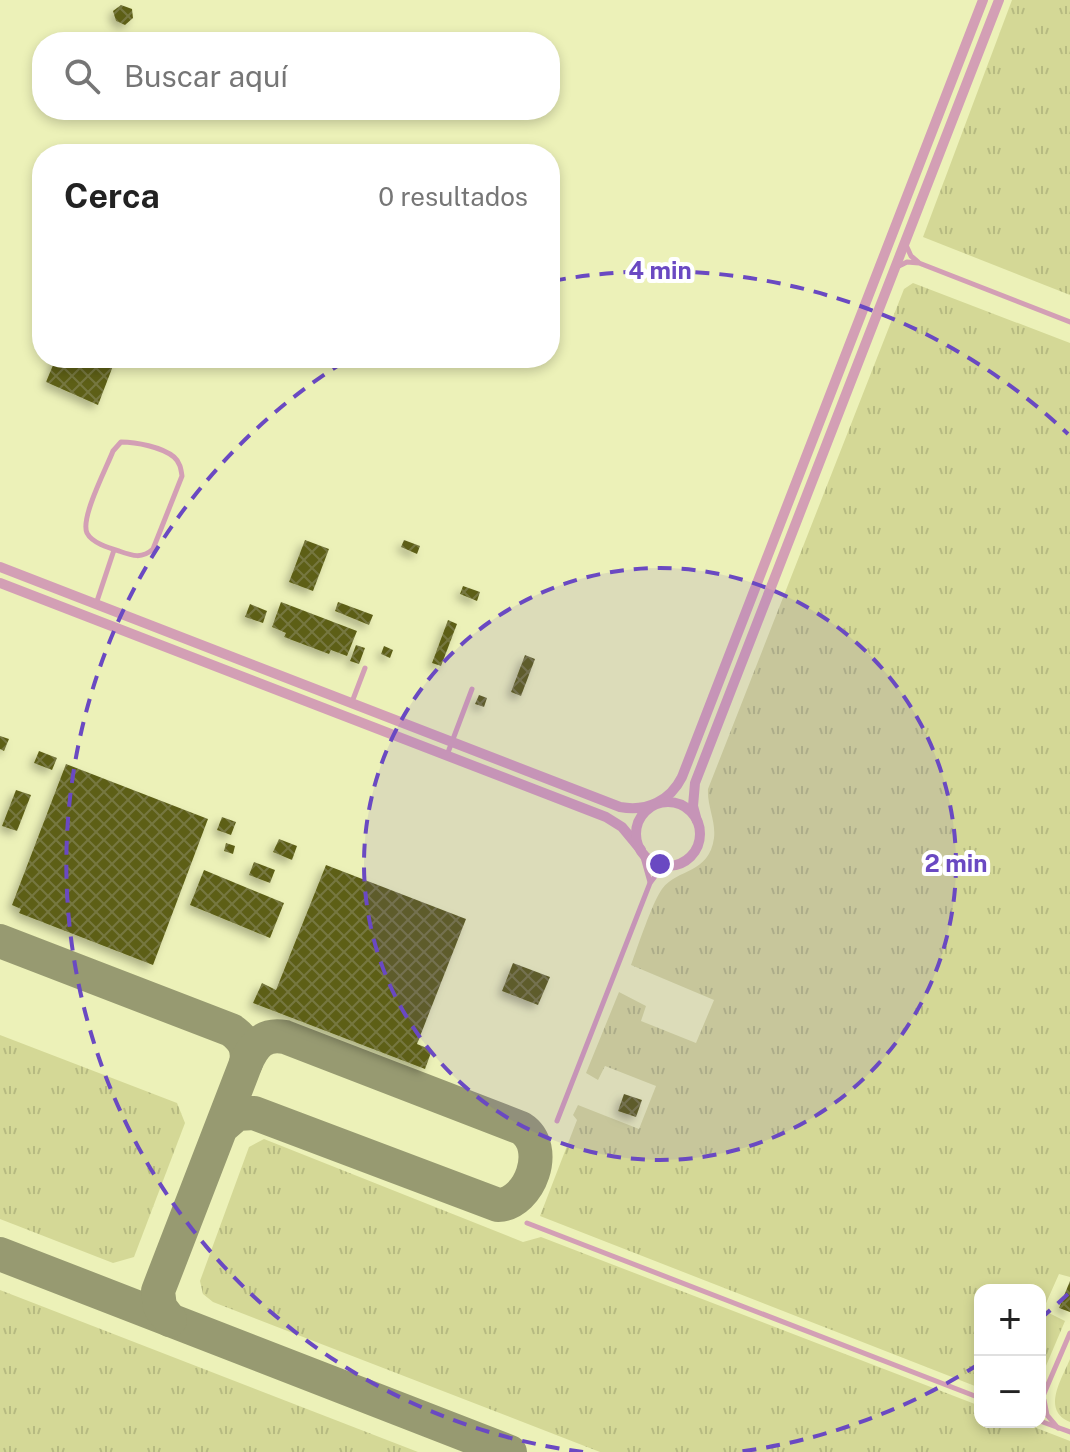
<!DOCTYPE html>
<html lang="es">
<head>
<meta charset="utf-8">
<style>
  :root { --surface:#fff; --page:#f6f6f6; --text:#222; --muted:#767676; --line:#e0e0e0 }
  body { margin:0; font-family:"Public Sans",sans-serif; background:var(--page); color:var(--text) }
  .controls { position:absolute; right:24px; bottom:24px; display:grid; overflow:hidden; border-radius:16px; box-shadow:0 4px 12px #0003 }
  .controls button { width:72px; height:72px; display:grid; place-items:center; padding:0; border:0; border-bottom:2px solid var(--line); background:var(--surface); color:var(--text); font:40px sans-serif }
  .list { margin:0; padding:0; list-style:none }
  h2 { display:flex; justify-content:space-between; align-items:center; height:104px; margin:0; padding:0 32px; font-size:34px }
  h2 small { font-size:26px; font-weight:400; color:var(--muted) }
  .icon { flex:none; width:44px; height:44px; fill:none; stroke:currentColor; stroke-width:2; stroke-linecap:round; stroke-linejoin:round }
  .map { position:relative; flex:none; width:1070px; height:1452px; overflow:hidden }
  .search { position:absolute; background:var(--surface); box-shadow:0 4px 12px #0003; left:32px; top:32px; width:528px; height:88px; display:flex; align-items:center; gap:20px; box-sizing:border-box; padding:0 28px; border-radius:32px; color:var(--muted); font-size:30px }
  .panel { position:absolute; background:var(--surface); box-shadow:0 4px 12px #0003; left:32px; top:144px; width:528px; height:224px; border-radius:32px }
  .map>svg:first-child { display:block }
  .grass { fill:url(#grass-tufts) }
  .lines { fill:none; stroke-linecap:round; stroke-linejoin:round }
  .taxiway { stroke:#979a71; stroke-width:34 }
  .building { fill:url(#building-cross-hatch); filter:url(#shadow) }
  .service { stroke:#d39fb5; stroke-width:5 }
  .minor { stroke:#d39fb5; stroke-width:10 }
  .ring { fill:none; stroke:#6a49c2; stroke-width:4; stroke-dasharray:14 10 }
  .centre { fill:#6a49c2; stroke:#fff; stroke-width:4 }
  .ring-label { font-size:24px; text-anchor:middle; font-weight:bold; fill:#6a49c2; stroke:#fff; stroke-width:8; stroke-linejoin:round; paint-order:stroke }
</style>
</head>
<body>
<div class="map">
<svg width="1070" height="1452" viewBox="0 0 1070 1452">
  <defs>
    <pattern id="grass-tufts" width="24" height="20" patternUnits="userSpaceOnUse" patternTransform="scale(2)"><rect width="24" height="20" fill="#d4d896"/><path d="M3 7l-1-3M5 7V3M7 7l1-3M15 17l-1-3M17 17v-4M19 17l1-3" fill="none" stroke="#b6ba81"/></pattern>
    <pattern id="building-cross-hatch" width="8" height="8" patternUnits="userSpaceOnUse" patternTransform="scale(2)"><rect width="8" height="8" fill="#5d5f18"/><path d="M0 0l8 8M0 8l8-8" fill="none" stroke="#767740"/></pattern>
    <filter id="shadow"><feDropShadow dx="-4.5" dy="4.5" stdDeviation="4" flood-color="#0004"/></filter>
  </defs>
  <rect width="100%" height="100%" fill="#ecf1b8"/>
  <!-- grass -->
  <g class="grass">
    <polygon points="1012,0 1070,0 1070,295 923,237"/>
    <path d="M913,283L1070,343V1277L1059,1274L1043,1310L1065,1321L1040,1380V1290H980V1388L540,1216L577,1120L573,1115L578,1105L639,1129L656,1086L605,1066L598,1080L586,1073L619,992L646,1006L641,1021L696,1043L714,1000L631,965C638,946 652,903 662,889C678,868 709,874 714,838C716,821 707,806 708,789L904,289Z"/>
    <polygon points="0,1035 177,1103 185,1123 134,1257 113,1263 0,1219"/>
    <polygon points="264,1139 523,1242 541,1237 980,1406 980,1422 1021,1422 1070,1441 1070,1452 600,1452 213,1302 203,1294 200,1281 249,1147"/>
    <polygon points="0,1290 418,1452 0,1452"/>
    <path d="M1070,1359V1422C1041,1410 1062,1379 1070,1359Z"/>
  </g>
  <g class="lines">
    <!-- taxiway -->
    <g class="taxiway">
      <path d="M0,941L231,1030C243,1038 249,1048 246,1063"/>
      <polyline points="0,1254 510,1452"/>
      <path d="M170,1320L160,1307L158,1291L246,1063C254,1044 264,1033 285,1037L521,1128C551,1147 530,1204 498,1205L254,1113L237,1114L222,1127"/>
    </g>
  </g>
  <!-- building -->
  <g class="building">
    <polygon points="121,5 132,9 133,18 125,25 116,21 113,11"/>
    <polygon points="56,358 116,358 98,405 46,382"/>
    <polygon points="305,540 329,549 313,591 289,582"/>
    <polygon points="404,540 420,546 417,554 401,547"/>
    <polygon points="463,586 480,592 477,601 460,594"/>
    <polygon points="281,602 357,631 347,656 331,650 329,654 284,637 286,633 272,627"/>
    <polygon points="338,602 373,615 369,625 335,611"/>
    <polygon points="250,604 267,611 263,623 245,617"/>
    <polygon points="448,620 457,624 441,666 432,663"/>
    <polygon points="356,645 365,648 359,664 350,661"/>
    <polygon points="384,646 393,650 390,658 381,654"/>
    <polygon points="525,655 535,659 521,696 511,692"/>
    <polygon points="479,695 487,698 484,707 475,704"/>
    <polygon points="0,736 9,739 4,751 0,749"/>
    <polygon points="39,751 57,758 52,770 34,763"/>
    <polygon points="66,764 208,819 153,965 19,913 21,909 12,905"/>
    <polygon points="16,790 31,795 17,831 2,826"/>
    <polygon points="222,817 236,822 231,835 217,830"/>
    <polygon points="279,839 297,846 292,860 273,852"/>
    <polygon points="226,843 235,846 233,854 224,851"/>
    <polygon points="254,862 275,870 270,883 249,875"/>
    <polygon points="326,865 466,919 417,1044 432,1050 425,1069 253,1003 262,983 276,990"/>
    <polygon points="204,870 284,903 270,938 190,905"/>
    <polygon points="513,963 550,977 538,1005 502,991"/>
    <polygon points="624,1094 642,1100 636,1117 618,1111"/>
    <polygon points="1070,1281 1070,1312 1059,1308"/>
  </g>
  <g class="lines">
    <!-- service -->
    <g class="service">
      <polyline points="906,245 911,256 918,262"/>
      <polyline points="897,267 907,262 919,263 1070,322"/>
      <path d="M121,442C136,442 162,447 174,457C180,462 181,469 182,476L153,549C142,559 133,556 119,551C109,548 92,543 87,533C80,518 107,467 113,451Z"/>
      <polyline points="96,604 114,550"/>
      <polyline points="352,702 365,668"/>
      <polyline points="447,755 472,689"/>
      <polyline points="641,850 650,882"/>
      <polyline points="557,1121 650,883 659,871 676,864"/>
      <polyline points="527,1223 980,1398"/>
      <polyline points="1044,1400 1047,1415 1058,1428"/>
      <polyline points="1040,1403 1070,1333"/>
      <polyline points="1040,1421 1070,1432"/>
    </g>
    <!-- minor -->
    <g class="minor">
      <path d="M0,567L620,807C647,812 670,801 682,777L983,0"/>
      <polyline points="0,583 606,817 622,827 641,850"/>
      <circle cx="668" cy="834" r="32"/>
      <polyline points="697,821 693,806 695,783 999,0"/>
    </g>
  </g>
  <!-- distance rings -->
  <circle cx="660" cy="864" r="296" fill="#6a49c2" fill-opacity=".12"/>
  <g class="ring">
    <circle cx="660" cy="864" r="296"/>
    <path d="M1068 1294A593 593 0 0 1 1041 1318M979 1364A593 593 0 0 1 737 1452M583 1452A593 593 0 0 1 350 358M552 281A593 593 0 0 1 1068 434"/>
  </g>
  <circle cx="660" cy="864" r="12" class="centre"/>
  <g class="ring-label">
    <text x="660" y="279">4 min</text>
    <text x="956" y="872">2 min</text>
  </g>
</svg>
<div class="controls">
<button>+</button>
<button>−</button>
</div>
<div class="search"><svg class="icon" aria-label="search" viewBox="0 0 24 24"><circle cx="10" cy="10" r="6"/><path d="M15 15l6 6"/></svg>Buscar aquí</div>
<section class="panel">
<h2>Cerca<small>0 resultados</small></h2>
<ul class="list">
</ul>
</section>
</div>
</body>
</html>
